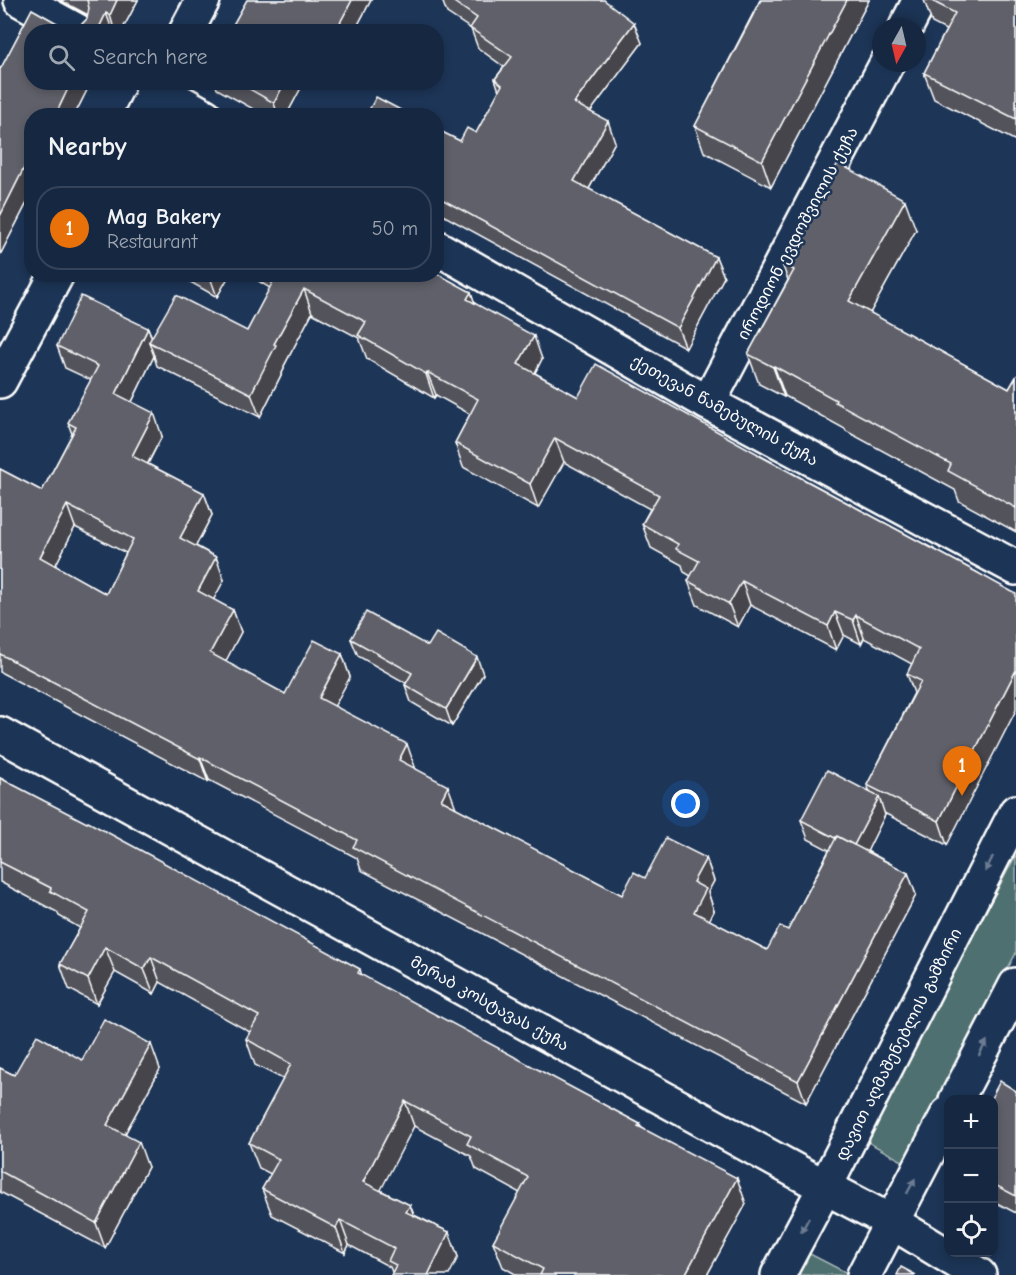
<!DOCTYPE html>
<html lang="en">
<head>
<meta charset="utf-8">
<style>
  :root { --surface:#162841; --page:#23344c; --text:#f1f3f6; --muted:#9ea6b1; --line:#35445a; --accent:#db2777 }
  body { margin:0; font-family:"Comic Neue","Noto Sans Georgian",sans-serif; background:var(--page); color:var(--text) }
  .controls { position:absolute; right:18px; bottom:18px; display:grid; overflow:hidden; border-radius:12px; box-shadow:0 3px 9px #0003 }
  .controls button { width:54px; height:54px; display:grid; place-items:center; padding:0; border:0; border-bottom:2px solid var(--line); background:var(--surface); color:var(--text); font:30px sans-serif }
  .compass { position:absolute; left:872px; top:18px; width:54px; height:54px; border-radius:50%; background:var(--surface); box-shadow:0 3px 9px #0003; rotate:188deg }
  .you { position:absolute; left:686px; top:804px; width:21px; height:21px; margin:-15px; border:4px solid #fff; border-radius:50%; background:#1a73e8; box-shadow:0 0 0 9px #1a73e833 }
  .badge { display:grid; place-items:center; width:39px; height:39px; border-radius:50%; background:var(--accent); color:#fff; font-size:20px; font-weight:700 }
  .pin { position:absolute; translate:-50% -50px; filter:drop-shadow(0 2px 3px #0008) }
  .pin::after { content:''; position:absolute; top:32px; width:21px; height:18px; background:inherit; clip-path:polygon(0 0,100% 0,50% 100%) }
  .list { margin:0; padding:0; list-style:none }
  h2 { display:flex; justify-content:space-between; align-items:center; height:78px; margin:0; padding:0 24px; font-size:26px }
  h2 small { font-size:20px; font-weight:400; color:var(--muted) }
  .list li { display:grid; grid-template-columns:39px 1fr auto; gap:18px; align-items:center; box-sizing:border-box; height:84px; margin:0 12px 12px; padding:0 12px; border:2px solid var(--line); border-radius:24px }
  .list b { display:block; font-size:22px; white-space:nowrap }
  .list p { margin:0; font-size:20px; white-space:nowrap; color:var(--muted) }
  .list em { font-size:20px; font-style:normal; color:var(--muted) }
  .icon { flex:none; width:33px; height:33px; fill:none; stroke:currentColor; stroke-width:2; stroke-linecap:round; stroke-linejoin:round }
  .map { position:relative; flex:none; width:1016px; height:1275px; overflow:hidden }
  .search { position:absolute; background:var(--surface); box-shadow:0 3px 9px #0003; left:24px; top:24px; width:420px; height:66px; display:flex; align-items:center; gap:15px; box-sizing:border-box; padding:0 21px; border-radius:24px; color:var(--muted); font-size:22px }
  .panel { position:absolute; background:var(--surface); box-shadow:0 3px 9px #0003; left:24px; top:108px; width:420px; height:174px; border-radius:24px }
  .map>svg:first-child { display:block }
  .green { fill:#507070; stroke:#a8b8b8; stroke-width:1.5 }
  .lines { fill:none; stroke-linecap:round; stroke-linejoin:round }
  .minor-casing { stroke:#fff; stroke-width:38 }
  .minor { stroke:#1d3557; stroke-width:33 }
  .wall { fill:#53535c; stroke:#fff; stroke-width:1.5; fill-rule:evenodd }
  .shaded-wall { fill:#44444b; stroke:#fff; stroke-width:1.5 }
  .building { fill:#61616b; stroke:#fff; stroke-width:1.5; fill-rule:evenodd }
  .oneway { fill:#6c7c92 }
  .labels { text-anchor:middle; stroke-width:5; stroke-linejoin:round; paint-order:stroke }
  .street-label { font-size:16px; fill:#fff; stroke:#1d3557 }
</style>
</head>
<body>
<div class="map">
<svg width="1016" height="1275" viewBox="0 0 1016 1275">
  <rect width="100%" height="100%" fill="#1d3557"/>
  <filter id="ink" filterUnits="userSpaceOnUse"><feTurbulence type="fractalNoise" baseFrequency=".0167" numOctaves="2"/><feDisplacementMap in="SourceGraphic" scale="12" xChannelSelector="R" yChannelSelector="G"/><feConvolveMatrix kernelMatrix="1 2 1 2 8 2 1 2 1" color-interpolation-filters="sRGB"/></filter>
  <g filter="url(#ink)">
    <!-- green -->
    <g class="green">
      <polygon points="1016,855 1016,953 904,1162 864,1140"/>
      <polygon points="806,1252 847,1273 846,1275 794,1275"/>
    </g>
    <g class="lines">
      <defs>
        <g id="minor">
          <polyline points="21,0 79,32"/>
          <polyline points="906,27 920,0"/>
          <polyline points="186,32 203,0"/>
          <polyline points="150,82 156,88 205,116"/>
          <polyline points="142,116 159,82"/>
          <polyline points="436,247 708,403 1016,568"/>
          <polyline points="0,381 57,274"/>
          <polyline points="708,403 887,63"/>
          <polyline points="0,734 825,1187 892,1222 979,1275"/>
          <polyline points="956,1100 1016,985"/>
          <polyline points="778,1275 825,1187 1016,812"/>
          <polyline points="864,1275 948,1114"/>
        </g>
      </defs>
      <!-- minor casing -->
      <use href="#minor" class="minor-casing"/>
      <!-- minor -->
      <use href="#minor" class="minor"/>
    </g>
    <!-- wall -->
    <g class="wall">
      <polygon points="60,0 138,0 121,32 32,32 32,82 91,82 74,116 32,116 32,193 0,255 0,68 1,68 32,9 62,26 70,28 80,26 87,19 88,15"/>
      <polygon points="247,0 371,0 354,32 229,32"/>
      <polygon points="442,0 604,0 642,43 590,112 615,142 589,189 716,257 724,277 686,348 439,213 436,208 436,129 460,141 476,133 499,91 495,79 504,67 478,48 471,29 447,13"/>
      <polygon points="760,0 869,0 771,187 704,152 695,126"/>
      <polygon points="924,0 1016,0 1016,141 934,99 924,73 946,30 932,23"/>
      <polygon points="215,82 304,82 286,116 266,116 217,89"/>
      <polygon points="916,230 870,313 1009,389 1016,377 1016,532 959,501 955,490 846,431 845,429 785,396 784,397 759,384 748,354 788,280 782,264"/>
      <polygon points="176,274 230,274 217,297"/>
      <path d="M247,274H436L471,292L474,303L542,359L535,373L578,397L759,455L978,573L947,845L884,813L885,815L867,851L908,873L916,895L806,1103L361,870L357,858L209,780L208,782L0,672V469L42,491L72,434L68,423L91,380L65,368L57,346L148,328L152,337L247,331L270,288ZM312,313L359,338L367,359L434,398L436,395L470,414L455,443L463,467L538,508L564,462L650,509L642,524L651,548L682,565L684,572L691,576L688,581L697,605L738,627L750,605L836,650L844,635L861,644L864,638L912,664L907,674L914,693L867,785L870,792L801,820L808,839L829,850L788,930L767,950L709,920L714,911L708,892L714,881L706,858L645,878L622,895L456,808L415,768V767L334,706L350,677L342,654L285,694L225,662L241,632L233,610L213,600L224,580L216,557L196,546L212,515L204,493L148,464L162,436L132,402L154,356L157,366L260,417L284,369V366ZM75,527L126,553L106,594L55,566Z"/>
      <polygon points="351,639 428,646 483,674 452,726 411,702 405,685 406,683 358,656"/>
      <polygon points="0,778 360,969 362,976 640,1124 641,1127 746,1204 707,1275 517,1275 503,1267 493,1242 520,1193 476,1169 471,1156 414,1126 380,1190 410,1205 414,1215 449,1232 458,1257 392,1272 390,1267 349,1245 345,1253 272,1215 262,1189 271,1174 259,1168 249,1143 283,1079 255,1065 246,1039 250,1032 160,982 154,994 115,972 97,1004 69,989 60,964 80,928 59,916 57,912 0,882"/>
      <polygon points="82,1060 160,1069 125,1134 148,1167 105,1248 0,1192 0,1068 14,1075"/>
      <polygon points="1016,1091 1016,1213 993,1201 993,1100"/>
    </g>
    <!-- shaded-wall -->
    <g class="shaded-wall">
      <polygon points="117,0 138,0 121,32 115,32 110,15"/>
      <polygon points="352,0 371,0 354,32 335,32"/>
      <polygon points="847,0 869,0 771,187 762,161"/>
      <polygon points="106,13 113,32 97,32"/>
      <polygon points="634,23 642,43 582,123 574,103"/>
      <polygon points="317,24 319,32 313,32"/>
      <polygon points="71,82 91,82 74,116 55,116"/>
      <polygon points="285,82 304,82 286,116 278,116 274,103"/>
      <polygon points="608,121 615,142 582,201 574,181"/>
      <polygon points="28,160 32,170 32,193 0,255 0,216"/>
      <polygon points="905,200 916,230 860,331 849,301"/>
      <polygon points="716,257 724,277 686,348 678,328"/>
      <polygon points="209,274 230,274 217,297"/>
      <polygon points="304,289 312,313 284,366 284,369 260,417 251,394 274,344"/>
      <polygon points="471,292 479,316 467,299"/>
      <polygon points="148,328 154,345 149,342 154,356 125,416 116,394"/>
      <polygon points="534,336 542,359 527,388 518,364"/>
      <polygon points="774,366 785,396 784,397 773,367"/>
      <polygon points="427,372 436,395 434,398 426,374"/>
      <polygon points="154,413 162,436 140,478 132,456"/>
      <polygon points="555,438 564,462 538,508 530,484"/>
      <polygon points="204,493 212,515 188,560 180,538"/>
      <polygon points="67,505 75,527 48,580 40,557"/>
      <polygon points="216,557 224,580 206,614 198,591"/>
      <polygon points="742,581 750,605 738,627 729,604"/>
      <polygon points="233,610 241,632 218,676 210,653"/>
      <polygon points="835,612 844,635 836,650 828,626"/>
      <polygon points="856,615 864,638 861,644 853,620"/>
      <polygon points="342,654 350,677 327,720 319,698"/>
      <polygon points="477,657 483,674 452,726 446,709"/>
      <polygon points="1016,670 1016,710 947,845 939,821"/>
      <polygon points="407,744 415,767 407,783 399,760"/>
      <polygon points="200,757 209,780 208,782 200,759"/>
      <polygon points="448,786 456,808 441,800"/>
      <polygon points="879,797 885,815 860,866 853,847"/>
      <polygon points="706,858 714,881 708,892 714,911 702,934 694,912 693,882"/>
      <polygon points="908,873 916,895 806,1103 798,1081"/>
      <polygon points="105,947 115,972 97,1004 88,979"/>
      <polygon points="151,957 160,982 154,994 144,969"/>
      <polygon points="151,1044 160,1069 116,1150 107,1125"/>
      <polygon points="405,1101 414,1126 372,1207 363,1182"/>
      <polygon points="139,1142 148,1167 105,1248 96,1223"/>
      <polygon points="737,1178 746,1204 707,1275 685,1275"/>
      <polygon points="410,1205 419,1230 406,1212"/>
      <polygon points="340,1220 349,1245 345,1253 336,1228"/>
      <polygon points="449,1232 458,1257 449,1275 428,1275"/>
    </g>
    <!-- building -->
    <g class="building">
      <polygon points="87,0 117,0 110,15 106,13 97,32 32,32 32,82 71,82 55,116 32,116 32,162 28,160 0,216 0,68 1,68 32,9 62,26 70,28 80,26 87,19 89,8"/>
      <polygon points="247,0 352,0 335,32 330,32 317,24 313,32 229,32"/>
      <polygon points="451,0 604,0 634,23 574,103 608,121 574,181 716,257 678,328 436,196 436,129 460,141 467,128 476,133 502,85 495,79 512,57 470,28 477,18"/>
      <polygon points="761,0 847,0 762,161 695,126"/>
      <polygon points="930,0 1016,0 1016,119 924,73 955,13"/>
      <polygon points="237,82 285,82 274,103"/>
      <polygon points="376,97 412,116 366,116"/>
      <polygon points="838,163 905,200 849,301 1009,389 1016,377 1016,508 948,471 951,464 835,402 836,400 774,366 773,367 748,354 794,270 782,264"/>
      <polygon points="436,273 471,292 467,299 534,336 518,364 578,397 596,364 758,454 758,455 978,573 1016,594 1016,670 939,821 867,785 921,681 907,674 919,649 856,615 853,620 835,612 828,626 742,581 729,604 688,581 699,561 676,549 678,544 642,524 659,495 555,438 530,484 455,443 478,399 427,372 426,374 358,335 366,322 304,289 274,344 276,345 251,394 149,342 176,295 247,331 277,274 436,274"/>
      <path d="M81,296L148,328L116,394L154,413L132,456L204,493L180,538L216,557L198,591L233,610L210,653L285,694L314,640L342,654L319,698L407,744L399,760L448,786L441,800L622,895L634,872L645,878L666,838L706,858L693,882L706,889L694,912L767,950L780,926L788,930L837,836L908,873L798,1081L353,847L357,840L200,757V759L0,654V469L42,491L76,427L68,423L98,366L57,346ZM67,505L133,539L106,594L40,557Z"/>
      <polygon points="366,612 428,646 436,633 477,657 446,709 405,685 412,673 351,639"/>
      <polygon points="827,770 879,797 854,845 837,836 835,838 801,820"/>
      <polygon points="0,778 87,823 88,822 142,851 360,969 358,973 640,1124 638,1126 737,1178 685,1275 540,1275 543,1269 493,1242 528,1177 467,1144 471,1136 405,1101 363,1182 410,1205 406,1212 449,1232 428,1275 391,1275 396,1265 388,1261 394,1248 340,1220 336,1228 262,1189 279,1159 249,1143 291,1064 246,1039 259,1016 151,957 144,969 105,947 88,979 60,964 89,912 50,891 51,888 0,862"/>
      <polygon points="104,1019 151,1044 107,1125 139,1142 96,1223 0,1171 0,1068 14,1075 37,1035 82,1060"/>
      <polygon points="1000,1081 1016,1091 1016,1196 993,1184 993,1100 990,1100"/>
      <polygon points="901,1267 916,1275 897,1275"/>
    </g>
    <!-- one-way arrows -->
    <defs><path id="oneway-solid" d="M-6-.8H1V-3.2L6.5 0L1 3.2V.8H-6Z" transform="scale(1.5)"/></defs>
    <g class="oneway">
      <use href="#oneway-solid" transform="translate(989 864) rotate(117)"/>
      <use href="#oneway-solid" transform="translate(983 1048) rotate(-62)"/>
      <use href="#oneway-solid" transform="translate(911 1186) rotate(-62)"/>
      <use href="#oneway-solid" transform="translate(805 1225) rotate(118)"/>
    </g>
  </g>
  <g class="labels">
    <!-- street labels -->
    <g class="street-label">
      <text transform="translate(797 233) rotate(-62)" y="6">იროდიონ ევდოშვილის ქუჩა</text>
      <text transform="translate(725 410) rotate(29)" y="6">ქეთევან წამებულის ქუჩა</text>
      <text transform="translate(490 1003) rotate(29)" y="6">მერაბ კოსტავას ქუჩა</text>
      <text transform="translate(898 1044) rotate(-63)" y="6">დავით აღმაშენებლის გამზირი</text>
    </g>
  </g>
</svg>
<div class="controls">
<button>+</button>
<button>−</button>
<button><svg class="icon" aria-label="locate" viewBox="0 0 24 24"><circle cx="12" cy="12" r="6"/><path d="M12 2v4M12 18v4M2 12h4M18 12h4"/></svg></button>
</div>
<svg class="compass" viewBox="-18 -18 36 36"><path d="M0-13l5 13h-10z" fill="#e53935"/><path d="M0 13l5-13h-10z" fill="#9ea6b1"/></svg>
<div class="you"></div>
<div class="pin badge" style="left:962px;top:796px;background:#e8710a">1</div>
<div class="search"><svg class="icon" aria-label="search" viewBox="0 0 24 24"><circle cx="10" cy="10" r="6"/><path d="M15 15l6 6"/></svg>Search here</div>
<section class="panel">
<h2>Nearby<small></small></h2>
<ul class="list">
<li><span class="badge" style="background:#e8710a">1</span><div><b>Mag Bakery</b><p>Restaurant</p></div><em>50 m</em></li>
</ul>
</section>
</div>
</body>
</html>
